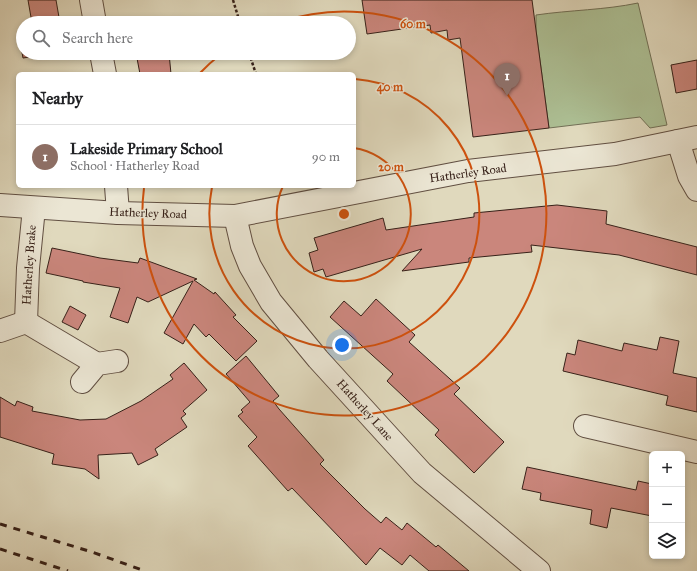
<!DOCTYPE html>
<html lang="en">
<head>
<meta charset="utf-8">
<style>
  :root { --surface:#fff; --page:#f2f2f2; --text:#202124; --muted:#757577; --line:#e0e0e0; --accent:#0f766e }
  body { margin:0; font-family:"IM FELL Great Primer",serif; background:var(--page); color:var(--text) }
  .controls { position:absolute; right:12px; bottom:12px; display:grid; overflow:hidden; border-radius:6px; box-shadow:0 2px 6px #0003 }
  .controls button { width:36px; height:36px; display:grid; place-items:center; padding:0; border:0; border-bottom:1px solid var(--line); background:var(--surface); color:var(--text); font:20px sans-serif }
  .you { position:absolute; left:342px; top:345px; width:14px; height:14px; margin:-10px; border:3px solid #fff; border-radius:50%; background:#1a73e8; box-shadow:0 0 0 6px #1a73e833 }
  .badge { display:grid; place-items:center; width:26px; height:26px; border-radius:50%; background:var(--accent); color:#fff; font-size:13px; font-weight:700 }
  .pin { position:absolute; translate:-50% -33px; filter:drop-shadow(0 1px 2px #0008) }
  .pin::after { content:''; position:absolute; top:21px; width:14px; height:12px; background:inherit; clip-path:polygon(0 0,100% 0,50% 100%) }
  .list { margin:0; padding:0; list-style:none }
  h2 { display:flex; justify-content:space-between; align-items:center; height:52px; margin:0; padding:0 16px; font-size:17px }
  h2 small { font-size:13px; font-weight:400; color:var(--muted) }
  .list li { display:grid; grid-template-columns:26px 1fr auto; gap:12px; align-items:center; box-sizing:border-box; height:64px; padding:0 16px; border-top:1px solid var(--line) }
  .list b { display:block; font-size:15px; white-space:nowrap }
  .list p { margin:0; font-size:13px; white-space:nowrap; color:var(--muted) }
  .list em { font-size:13px; font-style:normal; color:var(--muted) }
  .icon { flex:none; width:22px; height:22px; fill:none; stroke:currentColor; stroke-width:2; stroke-linecap:round; stroke-linejoin:round }
  .map { position:relative; flex:none; width:697px; height:571px; overflow:hidden }
  .search { position:absolute; background:var(--surface); box-shadow:0 2px 6px #0003; left:16px; top:16px; width:340px; height:44px; display:flex; align-items:center; gap:10px; box-sizing:border-box; padding:0 14px; border-radius:22px; color:var(--muted); font-size:15px }
  .panel { position:absolute; background:var(--surface); box-shadow:0 2px 6px #0003; left:16px; top:72px; width:340px; height:116px; border-radius:6px }
  .map>svg:first-child { display:block }
  .green { fill:#adc095; stroke:#727057 }
  .building { fill:#ca867c; stroke:#372119 }
  .lines { fill:none; stroke-linecap:round; stroke-linejoin:round }
  .street-casing { stroke:#614f42; stroke-width:24 }
  .path { stroke:#372119; stroke-width:2.5; stroke-dasharray:3 2; stroke-linecap:butt }
  .street { stroke:#ebe6d4; stroke-width:22 }
  .rail { stroke:#372119; stroke-width:3; stroke-dasharray:7 7; stroke-linecap:butt }
  .ring { fill:none; stroke:#cd510e; stroke-width:2 }
  .labels { text-anchor:middle; stroke-width:3; stroke-linejoin:round; paint-order:stroke }
  .street-label { font-size:12px; fill:#372119; stroke:#ebe6d4 }
  .centre { fill:#cd510e; stroke:#ebe6d4; stroke-width:2 }
  .ring-label { font-size:12px; text-anchor:middle; font-weight:bold; fill:#cd510e; stroke:#ebe6d4; stroke-width:3; stroke-linejoin:round; paint-order:stroke }
</style>
</head>
<body>
<div class="map">
<svg width="697" height="571" viewBox="0 0 697 571">
  <rect width="100%" height="100%" fill="#e0d9bd"/>
  <filter id="stains"><feTurbulence type="fractalNoise" baseFrequency=".005" numOctaves="4"/><feColorMatrix values="0 0 0 0 .2 0 0 0 0 .09 0 0 0 0 .02 0 0 0 .5 -.17"/></filter>
  <radialGradient id="worn" r=".72"><stop offset=".6" stop-color="#630" stop-opacity="0"/><stop offset="1" stop-color="#630" stop-opacity=".3"/></radialGradient>
  <!-- green -->
  <path class="green" d="M638,3L667,125L650,128L640,117L549,128L536,30V15C570,10 605,10 638,3Z"/>
  <!-- building -->
  <g class="building">
    <polygon points="28,0 56,0 60,23 32,23"/>
    <polygon points="362,0 532,0 549,128 473,137 460,38 448,40 447,30 431,33 430,25 367,34"/>
    <polygon points="23,41 23,53 54,53 23,58 20,42"/>
    <polygon points="136,53 169,53 171,74 140,74"/>
    <polygon points="697,60 697,89 676,93 671,65"/>
    <polygon points="557,205 607,211 606,224 697,247 697,275 619,255 531,245 532,252 469,258 469,262 402,271 422,249 326,277 323,269 314,272 309,253 318,250 314,238 383,218 386,230 474,217 474,213"/>
    <polygon points="52,248 100,258 138,263 140,258 197,279 194,280 214,294 215,292 236,315 233,317 257,341 236,361 209,334 206,337 194,324 183,344 164,333 193,281 148,302 137,297 128,323 110,317 120,288 83,282 83,281 46,273"/>
    <polygon points="376,299 415,335 409,342 460,388 454,394 504,442 474,473 435,435 439,430 387,381 393,374 330,317 344,301 361,316"/>
    <polygon points="70,306 86,315 78,330 62,322"/>
    <polygon points="660,337 679,341 673,373 697,378 697,412 666,405 668,396 563,371 567,353 575,355 578,340 622,351 624,343 657,350"/>
    <polygon points="246,356 279,396 273,401 279,409 324,460 320,464 365,509 381,523 386,517 402,530 407,523 436,547 438,545 469,571 429,571 410,555 402,565 380,548 366,565 292,488 288,491 248,446 257,437 238,416 243,412 241,410 250,402 226,374"/>
    <polygon points="184,363 207,390 183,411 186,414 181,418 187,427 155,449 158,455 138,465 132,453 98,455 99,479 85,469 52,464 54,454 0,437 0,397 15,406 17,401 33,407 32,411 80,420 106,419 141,401 173,379 170,375"/>
    <polygon points="527,467 636,490 638,481 652,484 652,516 611,508 607,528 590,524 592,510 540,500 541,493 522,489"/>
  </g>
  <g class="lines">
    <defs>
      <g id="street">
        <polyline points="91,0 95,23"/>
        <polyline points="101,53 105,74"/>
        <polyline points="678,141 689,176 697,190"/>
        <polyline points="116,186 118,213"/>
        <polyline points="0,205 118,213 235,216 468,171 615,154 697,137"/>
        <polyline points="235,216 242,246 250,266 271,302 318,359 422,473 539,571"/>
        <polyline points="26,322 28,268 34,208"/>
        <polyline points="0,331 26,322 97,364"/>
        <polyline points="82,382 97,364 117,361"/>
        <polyline points="585,426 697,452"/>
      </g>
    </defs>
    <!-- street casing -->
    <use href="#street" class="street-casing"/>
    <!-- path -->
    <g class="path">
      <polyline points="233,0 240,23"/>
      <polyline points="249,53 256,74"/>
    </g>
    <!-- street -->
    <use href="#street" class="street"/>
    <!-- rail -->
    <g class="rail">
      <polyline points="0,524 92,552 145,571"/>
      <polyline points="0,549 68,571"/>
    </g>
  </g>
  <!-- distance rings -->
  <g class="ring">
    <path d="M354 148A67 67 0 1 1 283 186"/>
    <path d="M355 79A135 135 0 1 1 212 187"/>
    <path d="M199 74A202 202 0 0 1 221 54M280 22A202 202 0 1 1 144 188"/>
  </g>
  <g class="labels">
    <!-- street labels -->
    <g class="street-label">
      <text transform="translate(468 173) rotate(-8)" y="4">Hatherley Road</text>
      <text transform="translate(148 213) rotate(2)" y="4">Hatherley Road</text>
      <text transform="translate(29 265) rotate(-86)" y="4">Hatherley Brake</text>
      <text transform="translate(365 410) rotate(48)" y="4">Hatherley Lane</text>
    </g>
  </g>
  <circle cx="344" cy="214" r="6" class="centre"/>
  <g class="ring-label">
    <text x="413" y="28">60 m</text>
    <text x="390" y="91">40 m</text>
    <text x="391" y="171">20 m</text>
  </g>
  <rect width="100%" height="100%" filter="url(#stains)"/>
  <rect width="100%" height="100%" fill="url(#worn)"/>
</svg>
<div class="controls">
<button>+</button>
<button>−</button>
<button><svg class="icon" aria-label="layers" viewBox="0 0 24 24"><path d="M12 4l9 5-9 5-9-5zM3 14l9 5 9-5"/></svg></button>
</div>
<div class="you"></div>
<div class="pin badge" style="left:507px;top:96px;background:#8d6e63">1</div>
<div class="search"><svg class="icon" aria-label="search" viewBox="0 0 24 24"><circle cx="10" cy="10" r="6"/><path d="M15 15l6 6"/></svg>Search here</div>
<section class="panel">
<h2>Nearby<small></small></h2>
<ul class="list">
<li><span class="badge" style="background:#8d6e63">1</span><div><b>Lakeside Primary School</b><p>School · Hatherley Road</p></div><em>90 m</em></li>
</ul>
</section>
</div>
</body>
</html>
